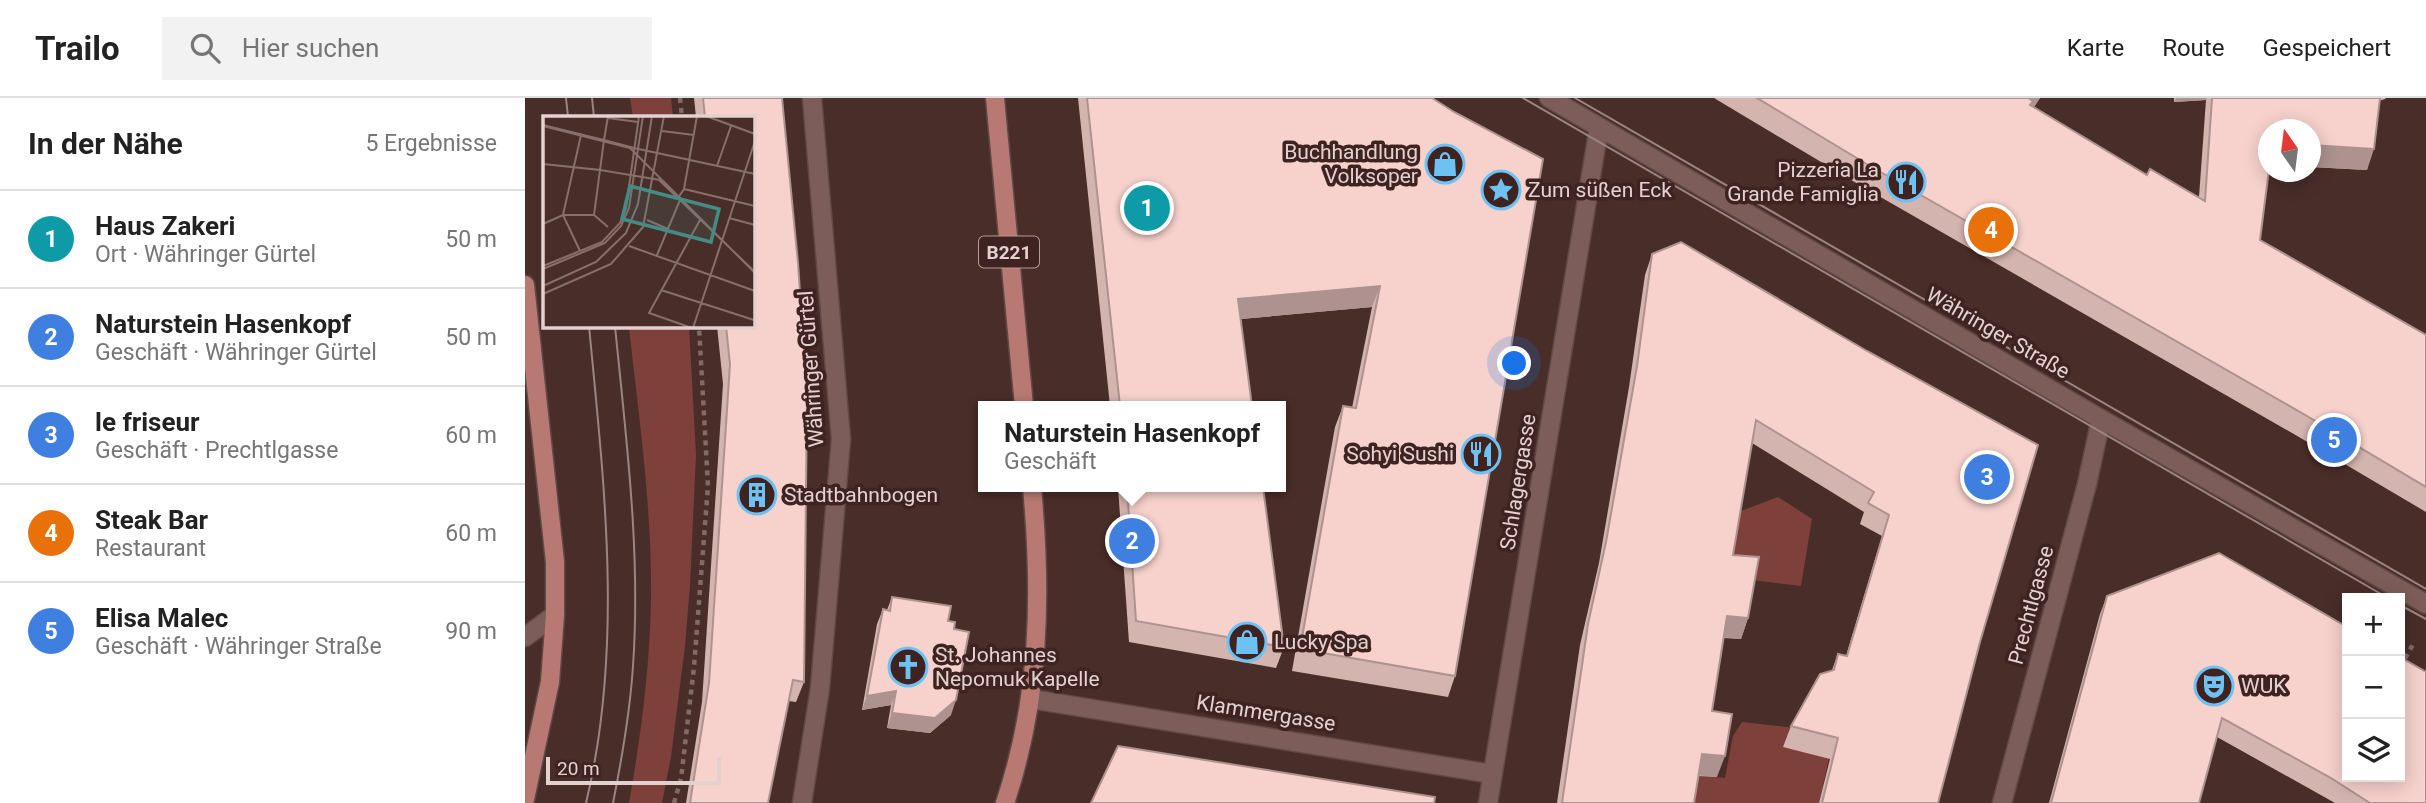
<!DOCTYPE html>
<html lang="de">
<head>
<meta charset="utf-8">
<style>
  :root { --surface:#fff; --page:#f2f2f2; --text:#222; --muted:#767676; --line:#e0e0e0; --accent:#ea580c }
  body { margin:0; font-family:Roboto,sans-serif; background:var(--page); color:var(--text) }
  .controls { position:absolute; right:21px; bottom:21px; display:grid; overflow:hidden; border-radius:0px; box-shadow:0 4px 18px #0003 }
  .controls button { width:63px; height:63px; display:grid; place-items:center; padding:0; border:0; border-bottom:2px solid var(--line); background:var(--surface); color:var(--text); font:35px sans-serif }
  .compass { position:absolute; left:1733px; top:21px; width:63px; height:63px; border-radius:50%; background:var(--surface); box-shadow:0 4px 18px #0003; rotate:346deg }
  .scale { position:absolute; left:21px; bottom:18px; width:175px; box-sizing:border-box; padding-left:7px; border:4px solid #e4d1cf; border-top:0; font-size:19px; line-height:24px; white-space:nowrap; color:#e4d1cf; -webkit-text-stroke:5px #3e2320; paint-order:stroke }
  .you { position:absolute; left:990px; top:266px; width:24px; height:24px; margin:-18px; border:5px solid #fff; border-radius:50%; background:#1a73e8; box-shadow:0 0 0 10px #1a73e833 }
  .badge { display:grid; place-items:center; width:46px; height:46px; border-radius:50%; background:var(--accent); color:#fff; font-size:23px; font-weight:700 }
  .pin { position:absolute; translate:-50% -50%; border:4px solid #fff; box-shadow:0 2px 7px #0006 }
  .popup { position:absolute; left:453px; top:303px; width:308px; height:91px; box-sizing:border-box; display:grid; place-content:center; border-radius:0px; background:var(--surface); filter:drop-shadow(0 2px 5px #0005); font-size:23px; white-space:nowrap; color:var(--muted) }
  .popup b { font-size:26px; color:var(--text) }
  .popup::after { content:''; position:absolute; left:50%; top:100%; margin-left:-14px; border:14px solid transparent; border-top-color:var(--surface) }
  .list { margin:0; padding:0; list-style:none }
  h2 { display:flex; justify-content:space-between; align-items:center; height:91px; margin:0; padding:0 28px; font-size:30px }
  h2 small { font-size:23px; font-weight:400; color:var(--muted) }
  .list li { display:grid; grid-template-columns:46px 1fr auto; gap:21px; align-items:center; box-sizing:border-box; height:98px; padding:0 28px; border-top:2px solid var(--line) }
  .list b { display:block; font-size:26px; white-space:nowrap }
  .list p { margin:0; font-size:23px; white-space:nowrap; color:var(--muted) }
  .list em { font-size:23px; font-style:normal; color:var(--muted) }
  .icon { flex:none; width:38px; height:38px; fill:none; stroke:currentColor; stroke-width:2; stroke-linecap:round; stroke-linejoin:round }
  .map { position:relative; flex:none; width:1901px; height:705px; overflow:hidden }
  header { display:flex; align-items:center; gap:42px; box-sizing:border-box; height:98px; padding:0 35px; background:var(--surface); border-bottom:2px solid var(--line) }
  header strong { font-size:33px }
  nav { display:flex; gap:38px; margin-inline-start:auto; font-size:24px }
  .search { width:490px; height:63px; background:var(--page); display:flex; align-items:center; gap:18px; box-sizing:border-box; padding:0 24px; border-radius:0px; color:var(--muted); font-size:26px }
  main { display:flex }
  aside { flex:1; background:var(--surface) }
  .map>svg:first-child { display:block }
  .green { fill:#7e403a }
  .lines { fill:none; stroke-linecap:round; stroke-linejoin:round }
  .service-casing { stroke:#614947; stroke-width:21 }
  .minor-casing { stroke:#614947; stroke-width:21 }
  .secondary-casing { stroke:#614947; stroke-width:21 }
  .primary-casing { stroke:#614947; stroke-width:21 }
  .path { stroke:#826a67; stroke-width:4.5; stroke-dasharray:5 5; stroke-linecap:butt }
  .service { stroke:#7d5d59; stroke-width:18 }
  .minor { stroke:#7d5d59; stroke-width:18 }
  .secondary { stroke:#7d5d59; stroke-width:18 }
  .primary { stroke:#b87972; stroke-width:18 }
  .tram { stroke:#9b8481; stroke-width:2 }
  .wall { fill:#d4b4af }
  .shaded-wall { fill:#ad928f }
  .building { fill:#f7d1cc; stroke:#ad928f; stroke-width:2 }
  .labels { text-anchor:middle; stroke-width:7; stroke-linejoin:round; paint-order:stroke }
  .shield { fill:#3e2320; stroke:#b29d9a; stroke-width:2 }
  .shield-label { font-size:19px; font-weight:bold; fill:#e4d1cf }
  .poi-label { font-size:21px; fill:#e4d1cf; stroke:#3e2320; text-anchor:start }
  .street-label { font-size:21px; fill:#e4d1cf; stroke:#3e2320 }
  .inset-road { fill:none; stroke:#876f6b; stroke-width:2 }
  .view { fill:#448d86; fill-opacity:0.15; stroke:#448d86; stroke-width:3.5 }
  .inset-edge { fill:none; stroke:#e4d1cf; stroke-width:3.5 }
</style>
</head>
<body>
<header>
<strong>Trailo</strong>
<div class="search"><svg class="icon" aria-label="search" viewBox="0 0 24 24"><circle cx="10" cy="10" r="6"/><path d="M15 15l6 6"/></svg>Hier suchen</div>
<nav><a>Karte</a><a>Route</a><a>Gespeichert</a></nav>
</header>
<main>
<aside>
<h2>In der Nähe<small>5 Ergebnisse</small></h2>
<ul class="list">
<li><span class="badge" style="background:#0f9aa8">1</span><div><b>Haus Zakeri</b><p>Ort · Währinger Gürtel</p></div><em>50 m</em></li>
<li><span class="badge" style="background:#3f7fe0">2</span><div><b>Naturstein Hasenkopf</b><p>Geschäft · Währinger Gürtel</p></div><em>50 m</em></li>
<li><span class="badge" style="background:#3f7fe0">3</span><div><b>le friseur</b><p>Geschäft · Prechtlgasse</p></div><em>60 m</em></li>
<li><span class="badge" style="background:#e8710a">4</span><div><b>Steak Bar</b><p>Restaurant</p></div><em>60 m</em></li>
<li><span class="badge" style="background:#3f7fe0">5</span><div><b>Elisa Malec</b><p>Geschäft · Währinger Straße</p></div><em>90 m</em></li>
</ul>
</aside>
<div class="map">
<svg width="1901" height="705" viewBox="0 0 1901 705">
  <rect width="100%" height="100%" fill="#492d29"/>
  <!-- green -->
  <g class="green">
    <polygon points="105,0 146,0 148,19 108,19"/>
    <path d="M117,228H164L171,356L165,488L160,548L146,659L137,705H104C116,637 125,569 126,499C127,410 114,319 104,230Z"/>
    <polygon points="1253,399 1287,421 1276,488 1196,478 1203,418"/>
    <polygon points="1217,624 1280,631 1286,656 1304,660 1294,705 1153,705 1171,677 1200,680 1208,638"/>
  </g>
  <g class="lines">
    <defs>
      <g id="service">
        <polyline points="0,539 30,517"/>
        <polyline points="277,705 295,590 316,341 287,0"/>
      </g>
      <g id="minor">
        <polyline points="506,601 967,676"/>
        <polyline points="963,705 1074,29"/>
        <polyline points="1477,705 1562,386 1576,321"/>
      </g>
      <polyline id="secondary" points="1024,0 1576,321 1901,506"/>
      <g id="primary">
        <polyline points="470,0 499,308"/>
        <polyline points="0,187 30,464 30,517 25,584 0,701"/>
        <path d="M480,705C515,601 517,497 507,389"/>
      </g>
    </defs>
    <!-- service casing -->
    <use href="#service" class="service-casing"/>
    <!-- minor casing -->
    <use href="#minor" class="minor-casing"/>
    <!-- secondary casing -->
    <use href="#secondary" class="secondary-casing"/>
    <!-- primary casing -->
    <use href="#primary" class="primary-casing"/>
    <!-- path -->
    <g class="path">
      <polyline points="155,0 157,19"/>
      <polyline points="1875,569 1890,543"/>
      <polyline points="149,705 156,681 169,569 183,388 174,228"/>
    </g>
    <!-- service -->
    <use href="#service" class="service"/>
    <!-- minor -->
    <use href="#minor" class="minor"/>
    <!-- secondary -->
    <use href="#secondary" class="secondary"/>
    <!-- primary -->
    <use href="#primary" class="primary"/>
    <!-- tram -->
    <g class="tram">
      <polyline points="41,0 43,19"/>
      <polyline points="67,0 69,19"/>
      <polyline points="998,0 1863,500"/>
      <polyline points="1050,0 1901,491"/>
      <polyline points="1875,507 1901,521"/>
      <path d="M61,705C99,548 79,386 64,228"/>
      <path d="M88,705C97,660 105,614 108,568C116,454 101,340 90,228"/>
    </g>
  </g>
  <!-- wall -->
  <g class="wall">
    <polygon points="169,0 257,0 279,584 271,604 264,603 243,705 161,705 177,604 198,286 192,228 228,228 228,19 171,19"/>
    <polygon points="553,0 907,0 930,578 923,599 767,573 810,329 818,308 827,310 847,209 716,221 727,308 585,308"/>
    <polygon points="1189,0 1515,0 1509,9 1622,77 1674,99 1681,2 1649,4 1649,0 1861,0 1860,1 1854,3 1842,72 1786,69 1786,32 1744,32 1735,142 1901,237 1901,414 1774,339 1338,89"/>
    <polygon points="1127,156 1342,253 1455,544 1413,705 1294,705 1305,661 1258,649 1266,628 1307,572 1313,556 1321,558 1357,438 1335,426 1339,414 1227,345 1208,457 1223,520 1216,541 1199,540 1187,613 1192,679 1174,678 1169,705 1032,705 1055,547 1074,465 1104,289 1120,177"/>
    <polygon points="593,389 738,389 759,549 751,570 604,544"/>
    <polygon points="1582,498 1901,705 1810,705 1692,639 1674,705 1524,705 1575,516"/>
    <polygon points="367,499 423,523 429,531 426,617 405,635 362,630 366,607 337,612 352,526 358,511 362,512"/>
  </g>
  <!-- shaded-wall -->
  <g class="shaded-wall">
    <polygon points="1488,0 1515,0 1507,12"/>
    <polygon points="1651,0 1682,0 1681,2 1649,4"/>
    <polygon points="1786,47 1849,51 1842,72 1786,69"/>
    <polygon points="855,188 847,209 705,222 713,201"/>
    <polygon points="1202,518 1223,520 1216,541 1195,539"/>
    <polygon points="371,593 366,607 337,612 342,598"/>
    <polygon points="431,602 426,617 405,635 362,630 367,615"/>
    <polygon points="1177,656 1200,658 1192,679 1170,677"/>
  </g>
  <!-- building -->
  <g class="building">
    <polygon points="178,0 257,0 273,165 282,297 279,584 268,582 243,705 165,705 184,585 205,266 201,228 228,228 228,19 180,19"/>
    <polygon points="562,0 907,0 929,14 1018,61 930,578 775,551 818,308 831,310 855,188 713,201 727,308 595,308"/>
    <polygon points="1232,0 1503,0 1508,3 1505,7 1622,77 1625,71 1680,103 1687,0 1855,0 1849,51 1786,47 1786,32 1744,32 1744,71 1735,142 1901,237 1901,389 1782,318 1345,68"/>
    <polygon points="1156,144 1342,253 1513,347 1455,544 1413,705 1297,705 1313,640 1266,628 1295,576 1309,572 1313,556 1322,558 1364,417 1343,405 1349,394 1231,322 1208,457 1234,459 1223,520 1202,518 1187,613 1207,616 1200,658 1177,656 1169,705 1037,705 1063,526 1081,444 1112,268 1127,156"/>
    <polygon points="602,389 738,389 759,549 611,523"/>
    <polygon points="1694,455 1822,529 1822,679 1875,679 1875,559 1901,574 1901,705 1845,705 1806,680 1697,620 1674,705 1526,705 1582,498"/>
    <polygon points="367,499 426,508 423,523 430,524 429,531 444,534 431,602 410,620 367,615 371,593 342,598 358,511 365,513"/>
    <polygon points="593,648 910,699 909,705 566,705"/>
  </g>
  <!-- icons -->
  <defs>
    <symbol id="shop-ring" viewBox="-11 -11 22 22"><circle r="9.5" fill="#3e2320" stroke="#6ec2f3" stroke-width="1.5"/><path d="M-5-2.5h2.3a2.7 3.5 0 0 1 5.4 0H5L5.5 6h-11ZM-1.5-2.5h3a1.5 2.3 0 0 0-3 0Z" fill="#6ec2f3"/></symbol>
    <symbol id="restaurant-ring" viewBox="-11 -11 22 22"><circle r="9.5" fill="#3e2320" stroke="#6ec2f3" stroke-width="1.5"/><path d="M-5-6h1v4h1v-4h1v4h1v-4h1v5L-1.5 .5V6h-2V.5L-5-1ZM5-6V6H3V1.5H1.5Q1.5-4 5-6Z" fill="#6ec2f3"/></symbol>
    <symbol id="sight-ring" viewBox="-11 -11 22 22"><circle r="9.5" fill="#3e2320" stroke="#6ec2f3" stroke-width="1.5"/><path d="M0-6L1.8-2.2L6-1.7L2.9 1.2L3.7 5.4L0 3.3L-3.7 5.4L-2.9 1.2L-6-1.7L-1.8-2.2Z" fill="#6ec2f3"/></symbol>
    <symbol id="building-ring" viewBox="-11 -11 22 22"><circle r="9.5" fill="#3e2320" stroke="#6ec2f3" stroke-width="1.5"/><path d="M-4-6H4V6H1V3H-1V6H-4ZM-2.5-4.3h1.7v1.8h-1.7ZM.8-4.3h1.7v1.8H.8ZM-2.5-1h1.7V.8h-1.7ZM.8-1h1.7V.8H.8Z" fill="#6ec2f3"/></symbol>
    <symbol id="church-ring" viewBox="-11 -11 22 22"><circle r="9.5" fill="#3e2320" stroke="#6ec2f3" stroke-width="1.5"/><path d="M-1.2-6h2.4v3.5h3.3v2.4h-3.3V6h-2.4V-.1h-3.3v-2.4h3.3Z" fill="#6ec2f3"/></symbol>
    <symbol id="theatre-ring" viewBox="-11 -11 22 22"><circle r="9.5" fill="#3e2320" stroke="#6ec2f3" stroke-width="1.5"/><path d="M-5-5.5Q0-4 5-5.5V0Q5 5 0 6Q-5 5-5 0ZM-3.3-2.5H-1v1.5H-3.3ZM1-2.5H3.3v1.5H1ZM-2.8 1Q0 5.5 2.8 1Z" fill="#6ec2f3"/></symbol>
  </defs>
  <g fill-rule="evenodd">
    <use href="#shop-ring" x="898" y="44" width="44" height="44"/>
    <use href="#restaurant-ring" x="1359" y="62" width="44" height="44"/>
    <use href="#sight-ring" x="954" y="70" width="44" height="44"/>
    <use href="#restaurant-ring" x="934" y="334" width="44" height="44"/>
    <use href="#building-ring" x="210" y="375" width="44" height="44"/>
    <use href="#shop-ring" x="700" y="522" width="44" height="44"/>
    <use href="#church-ring" x="361" y="547" width="44" height="44"/>
    <use href="#theatre-ring" x="1667" y="566" width="44" height="44"/>
  </g>
  <g class="labels">
    <!-- shield labels -->
    <rect class="shield" x="454" y="138.5" width="60" height="31" rx="5"/>
    <g class="shield-label">
      <text x="484" y="161">B221</text>
    </g>
    <!-- poi labels -->
    <g class="poi-label">
      <text x="893" y="61" text-anchor="end">Buchhandlung<tspan x="893" dy="24">Volksoper</tspan></text>
      <text x="1354" y="79" text-anchor="end">Pizzeria La<tspan x="1354" dy="24">Grande Famiglia</tspan></text>
      <text x="1003" y="99">Zum süßen Eck</text>
      <text x="929" y="363" text-anchor="end">Sohyi Sushi</text>
      <text x="259" y="404">Stadtbahnbogen</text>
      <text x="749" y="551">Lucky Spa</text>
      <text x="410" y="564">St. Johannes<tspan x="410" dy="24">Nepomuk Kapelle</tspan></text>
      <text x="1716" y="595">WUK</text>
    </g>
    <!-- street labels -->
    <g class="street-label">
      <text transform="translate(1473 235) rotate(30)" y="7">Währinger Straße</text>
      <text transform="translate(286 271) rotate(-94)" y="7">Währinger Gürtel</text>
      <text transform="translate(993 384) rotate(-81)" y="7">Schlagergasse</text>
      <text transform="translate(1506 507) rotate(-75)" y="7">Prechtlgasse</text>
      <text transform="translate(741 615) rotate(9)" y="7">Klammergasse</text>
    </g>
  </g>
  <!-- overview -->
  <g transform="translate(18 18)">
    <rect width="212" height="212" fill="#492d29"/>
    <path class="inset-road" d="M65,0L61,24L91,32M163,0L212,18M65,2L95,6M0,9L61,24L57,54L117,64M0,10L87,32L212,157M119,15L151,19M91,32L212,58M0,48L57,54L51,99M174,50L188,10M115,63L212,156M141,73L212,90M135,82L141,73L154,0M186,102L212,109M104,104L125,113M0,108L20,99H51L65,111M86,130L212,175M37,135L20,99L38,19M114,139L137,84M0,150L59,126L77,107L83,92L96,0M0,153L62,127L78,110L86,92L100,0M0,170L53,146L83,117L95,88L109,0M118,174L211,204M0,178L68,148L100,111L121,0M149,212L106,197L157,104M150,212L212,25"/>
    <path class="view" d="M87,70L176,93L168,126L79,103Z"/>
    <rect width="212" height="212" class="inset-edge"/>
  </g>
</svg>
<div class="controls">
<button>+</button>
<button>−</button>
<button><svg class="icon" aria-label="layers" viewBox="0 0 24 24"><path d="M12 4l9 5-9 5-9-5zM3 14l9 5 9-5"/></svg></button>
</div>
<svg class="compass" viewBox="-18 -18 36 36"><path d="M0-13l5 13h-10z" fill="#e53935"/><path d="M0 13l5-13h-10z" fill="#767676"/></svg>
<div class="scale">20 m</div>
<div class="you"></div>
<div class="pin badge" style="left:622px;top:110px;background:#0f9aa8">1</div>
<div class="pin badge" style="left:607px;top:443px;background:#3f7fe0">2</div>
<div class="popup"><b>Naturstein Hasenkopf</b>Geschäft</div>
<div class="pin badge" style="left:1462px;top:379px;background:#3f7fe0">3</div>
<div class="pin badge" style="left:1466px;top:132px;background:#e8710a">4</div>
<div class="pin badge" style="left:1809px;top:342px;background:#3f7fe0">5</div>
</div>
</main>
</body>
</html>
